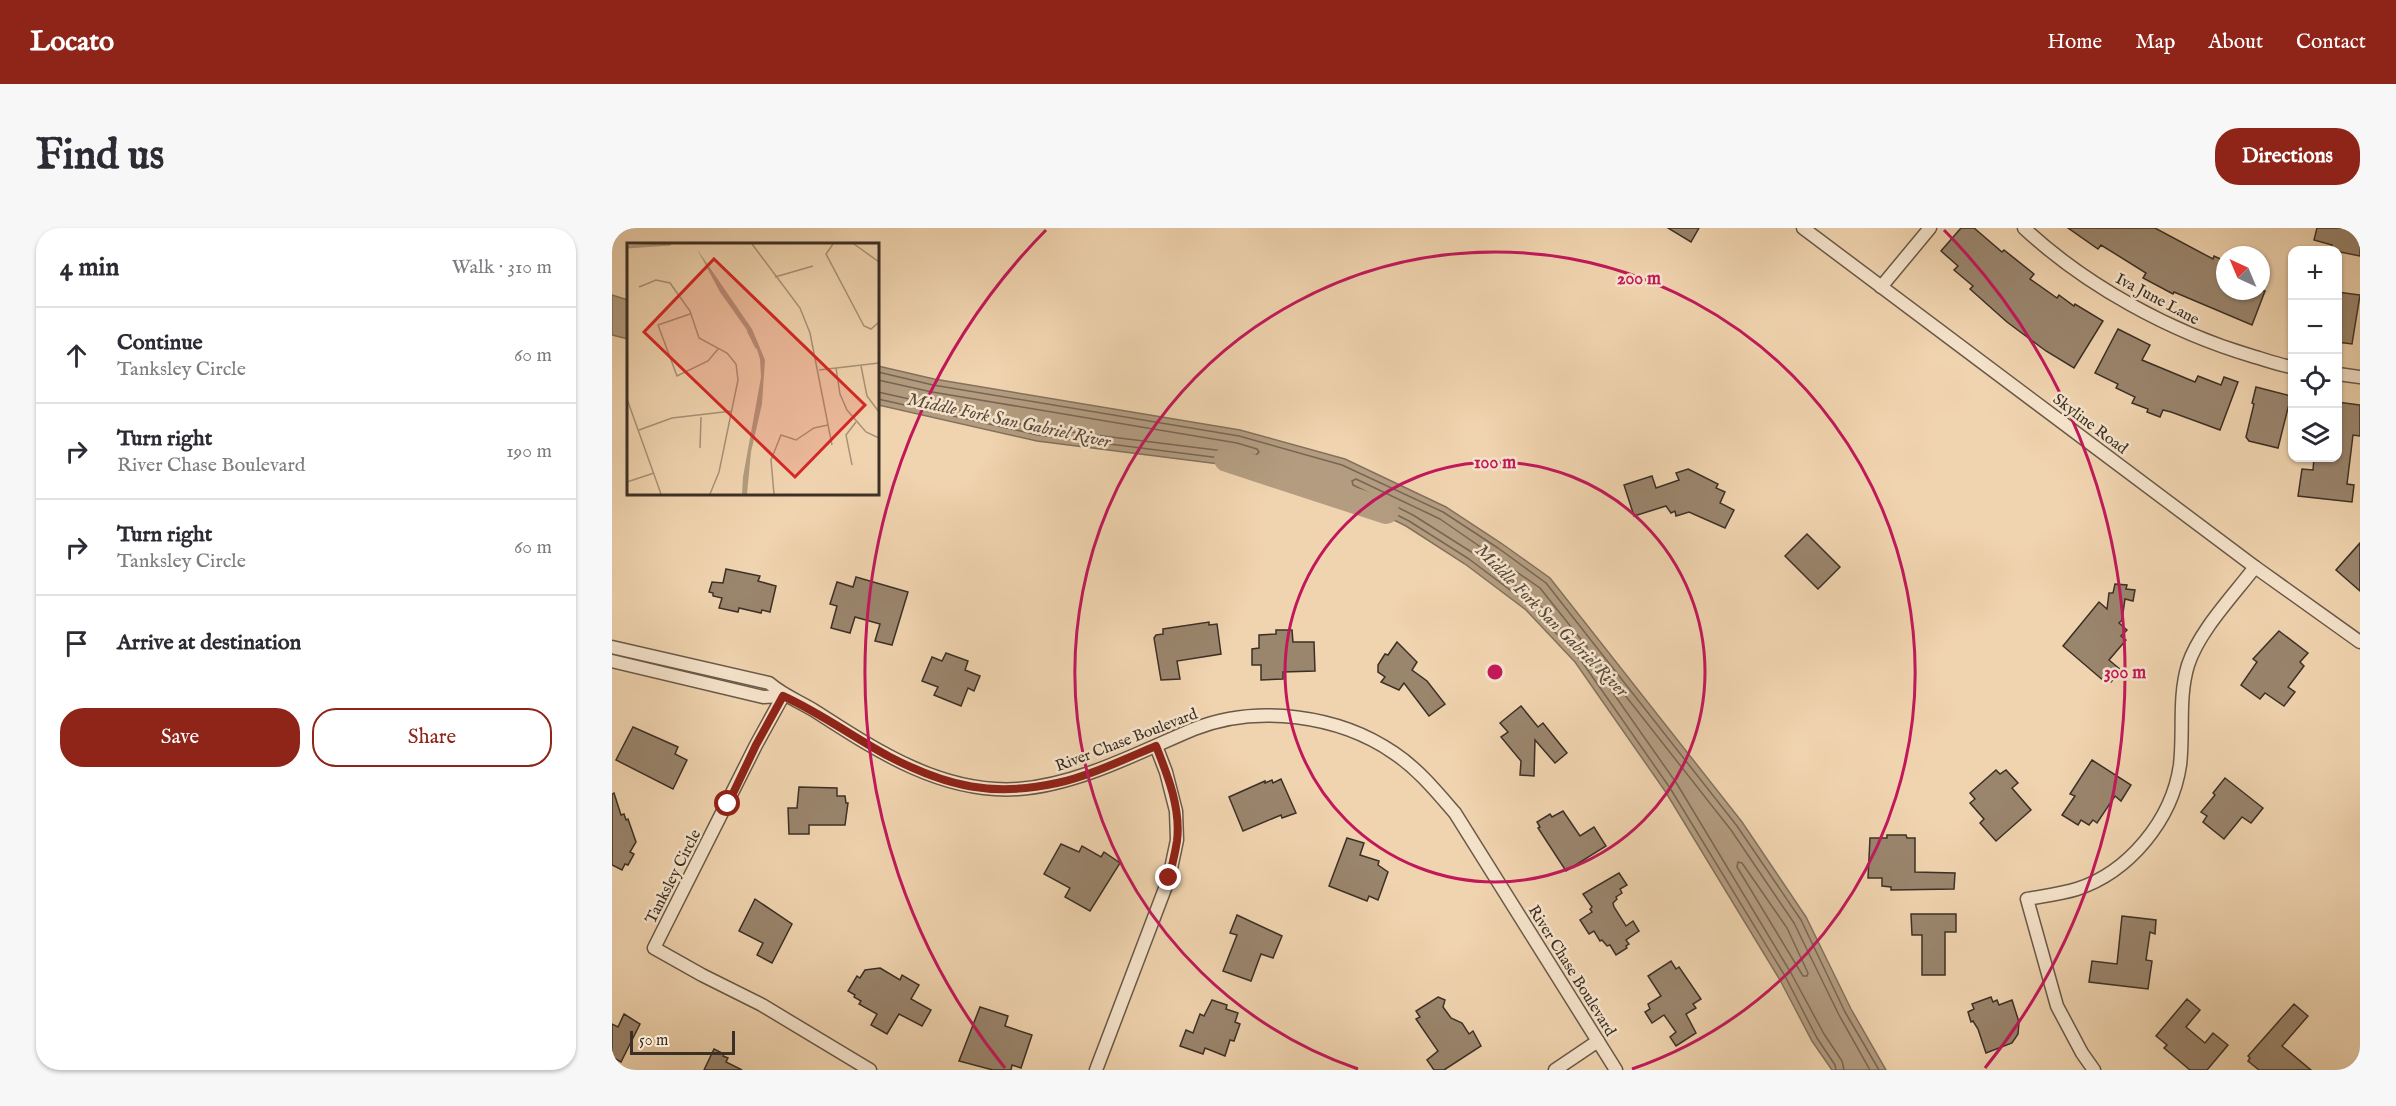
<!DOCTYPE html>
<html lang="en">
<head>
<meta charset="utf-8">
<style>
  :root { --surface:#fff; --page:#f7f7f7; --text:#2b2b33; --muted:#7c7c81; --line:#e1e1e2; --accent:#8f2418 }
  body { margin:0; font-family:"IM FELL English",serif; background:var(--page); color:var(--text) }
  .controls { position:absolute; right:18px; top:18px; display:grid; overflow:hidden; border-radius:12px; box-shadow:0 2px 4px #0004 }
  .controls button { width:54px; height:54px; display:grid; place-items:center; padding:0; border:0; border-bottom:2px solid var(--line); background:var(--surface); color:var(--text); font:30px sans-serif }
  .compass { position:absolute; left:1604px; top:18px; width:54px; height:54px; border-radius:50%; background:var(--surface); box-shadow:0 2px 4px #0004; rotate:316deg }
  .scale { position:absolute; left:18px; bottom:15px; width:105px; box-sizing:border-box; padding-left:6px; border:3px solid #3c3026; border-top:0; font-size:16px; line-height:21px; white-space:nowrap; color:#3c3026; -webkit-text-stroke:4px #f5e3cb; paint-order:stroke }
  .stop { position:absolute; width:18px; height:18px; margin:-14px; border:4px solid #8f2418; border-radius:50%; background:#fff }
  .stop.end { background:#8f2418; border-color:#fff; box-shadow:0 2px 6px #0008 }
  .list { margin:0; padding:0; list-style:none }
  h2 { display:flex; justify-content:space-between; align-items:center; height:78px; margin:0; padding:0 24px; font-size:26px }
  h2 small { font-size:20px; font-weight:400; color:var(--muted) }
  .list li { display:grid; grid-template-columns:39px 1fr auto; gap:18px; align-items:center; box-sizing:border-box; height:96px; padding:0 24px; border-top:2px solid var(--line) }
  .list b { display:block; font-size:22px; white-space:nowrap }
  .list p { margin:0; font-size:20px; white-space:nowrap; color:var(--muted) }
  .list em { font-size:20px; font-style:normal; color:var(--muted) }
  .actions { display:flex; gap:12px; padding:18px 24px }
  .actions a { flex:1; padding:14px 0; border:2px solid var(--accent); border-radius:24px; text-align:center; font-size:21px; color:var(--accent) }
  .actions .main { background:var(--accent); color:#fff }
  .icon { flex:none; width:33px; height:33px; fill:none; stroke:currentColor; stroke-width:2; stroke-linecap:round; stroke-linejoin:round }
  .map { position:relative; flex:none; width:1748px; height:842px; overflow:hidden; border-radius:24px }
  header { display:flex; align-items:center; gap:36px; box-sizing:border-box; height:84px; padding:0 30px; background:var(--accent); color:#fff }
  header strong { font-size:28px }
  nav { display:flex; gap:33px; margin-inline-start:auto; font-size:21px }
  .intro { display:flex; align-items:center; justify-content:space-between; box-sizing:border-box; height:144px; padding:0 36px }
  h1 { margin:0; font-size:42px }
  .button { padding:15px 27px; border-radius:24px; background:var(--accent); color:#fff; font-size:21px; font-weight:700 }
  main { display:flex; gap:36px; padding:0 36px }
  aside { flex:1; background:var(--surface); border-radius:24px; box-shadow:0 2px 4px #0004 }
  .map>svg:first-child { display:block }
  .water { fill:#b39c80; stroke:#83715c; stroke-width:1.5 }
  .lines { fill:none; stroke-linecap:round; stroke-linejoin:round }
  .shore { stroke:#786653; stroke-width:1.5 }
  .river { stroke:#b39c80; stroke-width:26 }
  .building { fill:#9a856d; stroke:#3c3026; stroke-width:1.5 }
  .street-casing { stroke:#695948; stroke-width:15 }
  .street { stroke:#f5e3cb; stroke-width:12 }
  .route { stroke:#8f2418; stroke-width:8 }
  .ring { fill:none; stroke:#c2185b; stroke-width:3 }
  .labels { text-anchor:middle; stroke-width:5; stroke-linejoin:round; paint-order:stroke }
  .street-label { font-size:16px; fill:#3c3026; stroke:#f5e3cb }
  .water-label { font-size:18px; font-style:italic; fill:#5a4b3c; stroke:#f5e3cb }
  .inset-river { fill:none; stroke:#b39c80; stroke-width:3 }
  .inset-road { fill:none; stroke:#a89278; stroke-width:1.5 }
  .view { fill:#d62828; fill-opacity:0.15; stroke:#d62828; stroke-width:3 }
  .inset-edge { fill:none; stroke:#3c3026; stroke-width:3 }
  .centre { fill:#c2185b; stroke:#f5e3cb; stroke-width:3 }
  .ring-label { font-size:18px; text-anchor:middle; font-weight:bold; fill:#c2185b; stroke:#f5e3cb; stroke-width:5; stroke-linejoin:round; paint-order:stroke }
</style>
</head>
<body>
<header>
<strong>Locato</strong>
<nav><a>Home</a><a>Map</a><a>About</a><a>Contact</a></nav>
</header>
<div class="intro"><h1>Find us</h1><a class="button">Directions</a></div>
<main>
<aside>
<h2>4 min<small>Walk · 310 m</small></h2>
<ul class="list">
<li><svg class="icon" aria-label="ahead" viewBox="0 0 24 24"><path d="M12 20V5M6 11l6-6 6 6"/></svg><div><b>Continue</b><p>Tanksley Circle</p></div><em>60 m</em></li>
<li><svg class="icon" aria-label="right" viewBox="0 0 24 24"><path d="M7 20v-9h11M14 6l5 5-5 5"/></svg><div><b>Turn right</b><p>River Chase Boulevard</p></div><em>190 m</em></li>
<li><svg class="icon" aria-label="right" viewBox="0 0 24 24"><path d="M7 20v-9h11M14 6l5 5-5 5"/></svg><div><b>Turn right</b><p>Tanksley Circle</p></div><em>60 m</em></li>
<li><svg class="icon" aria-label="arrive" viewBox="0 0 24 24"><path d="M6 21V4h12l-3 4 3 4H6"/></svg><div><b>Arrive at destination</b></div></li>
</ul>
<div class="actions"><a class="main">Save</a><a>Share</a></div>
</aside>
<div class="map">
<svg width="1748" height="842" viewBox="0 0 1748 842">
  <rect width="100%" height="100%" fill="#f0d4af"/>
  <filter id="stains"><feTurbulence type="fractalNoise" baseFrequency=".00333" numOctaves="4"/><feColorMatrix values="0 0 0 0 .2 0 0 0 0 .09 0 0 0 0 .02 0 0 0 .5 -.17"/></filter>
  <radialGradient id="worn" r=".72"><stop offset=".6" stop-color="#630" stop-opacity="0"/><stop offset="1" stop-color="#630" stop-opacity=".3"/></radialGradient>
  <!-- water -->
  <g class="water">
    <polygon points="0,67 16,72 16,111 0,107"/>
    <polygon points="266,138 322,151 628,202 733,231 834,279 889,315 938,350 1130,594 1194,689 1239,781 1274,842 1220,842 1200,813 1168,752 1053,563 963,434 914,382 853,336 794,298 711,257 639,240 425,213 266,177"/>
  </g>
  <g class="lines">
    <!-- shore -->
    <g class="shore">
      <polyline points="266,144 321,157 627,208 730,237 831,284 886,320 934,355 1125,598 1189,692 1233,784 1267,842"/>
      <polyline points="266,152 320,164 625,215 645,221 647,224 644,227 427,200 266,164"/>
      <polyline points="266,171 426,207 640,234 713,251 797,293 857,331 918,377 968,431 1058,560 1173,748 1205,810 1223,837 1224,842"/>
      <polygon points="744,251 828,291 928,360 975,419 975,422 970,423 923,372 861,325 801,287 741,257 740,253"/>
      <polygon points="1126,634 1130,635 1175,700 1196,745 1195,748 1191,748 1125,639"/>
      <polyline points="1232,842 1230,833 1212,806 1179,745 1065,556 978,432 979,428 983,429 1119,602 1182,695 1227,787 1258,842"/>
    </g>
    <!-- river -->
    <polyline class="river" points="615,231 774,283"/>
  </g>
  <!-- building -->
  <g class="building">
    <polygon points="1056,0 1087,0 1079,14"/>
    <polygon points="1349,0 1362,0 1390,24 1392,22 1422,46 1418,51 1445,70 1447,67 1462,78 1463,76 1491,93 1462,140 1434,123 1395,94 1358,61 1361,58 1342,42 1346,38 1329,23"/>
    <polygon points="1456,0 1543,0 1601,31 1602,28 1613,33 1613,63 1653,63 1640,97 1562,64 1561,66 1531,50 1534,45 1489,17 1486,21"/>
    <polygon points="1705,0 1748,0 1748,28 1718,22 1720,17 1702,12"/>
    <polygon points="1725,64 1748,67 1740,116 1725,114"/>
    <polygon points="1506,101 1538,117 1530,132 1583,154 1586,148 1609,157 1612,149 1626,154 1608,202 1559,184 1551,182 1548,189 1535,184 1536,181 1520,175 1523,169 1504,160 1506,156 1483,145"/>
    <polygon points="1644,159 1679,168 1666,220 1637,213 1634,209 1642,176 1640,175"/>
    <polygon points="1725,174 1748,177 1748,208 1741,207 1735,256 1742,257 1740,274 1686,268 1690,241 1701,242 1702,230 1725,230"/>
    <polygon points="1076,241 1106,256 1104,260 1113,264 1108,275 1122,282 1113,300 1077,284 1064,288 1063,283 1059,285 1054,278 1022,288 1012,257 1040,248 1044,260 1067,252 1064,245"/>
    <polygon points="1195,306 1228,339 1206,361 1173,328"/>
    <polygon points="1748,315 1748,363 1724,342"/>
    <polygon points="114,341 148,348 146,353 164,358 158,384 150,382 149,385 127,380 126,384 107,380 110,370 101,368 101,365 97,364 100,354 111,355"/>
    <polygon points="244,349 296,364 280,417 263,413 268,396 243,389 238,405 219,400 225,378 218,376 225,354 241,359"/>
    <polygon points="1503,356 1515,357 1514,361 1523,362 1521,373 1513,371 1510,392 1507,395 1515,402 1509,408 1514,412 1497,432 1509,442 1499,454 1495,451 1493,454 1451,418 1487,374 1495,381 1497,365 1501,365"/>
    <polygon points="597,394 597,397 605,396 609,426 565,433 568,451 549,452 542,410 544,407 551,406 551,401"/>
    <polygon points="664,402 680,402 681,414 702,414 703,443 671,444 671,451 649,452 649,437 640,437 640,421 647,420 647,407 664,406"/>
    <polygon points="1667,403 1696,425 1688,434 1692,438 1676,459 1683,464 1672,478 1653,465 1648,471 1629,457 1645,434 1641,431"/>
    <polygon points="785,414 805,434 800,442 815,453 833,476 817,488 792,455 787,462 769,454 773,449 766,444 766,437 773,426 776,427"/>
    <polygon points="334,425 356,433 353,442 368,448 362,463 356,460 349,478 322,467 326,459 310,453 320,429 330,433"/>
    <polygon points="909,478 926,499 931,495 955,525 943,535 923,512 922,548 908,547 909,533 889,509 896,504 888,495"/>
    <polygon points="21,499 66,519 63,526 75,532 61,561 4,532"/>
    <polygon points="1480,532 1519,557 1509,573 1503,568 1485,595 1481,592 1477,597 1469,592 1466,597 1450,587 1463,568 1458,566"/>
    <polygon points="1384,542 1388,546 1394,542 1406,555 1400,560 1419,582 1384,613 1368,595 1372,591 1358,575 1363,571 1358,565"/>
    <polygon points="1613,550 1651,580 1639,595 1630,589 1612,611 1591,594 1595,588 1589,584 1603,567 1601,565"/>
    <polygon points="669,551 684,585 670,590 669,587 631,603 617,569 653,553 653,555 660,552 661,555"/>
    <polygon points="187,559 225,560 225,568 233,568 234,575 236,575 233,597 197,597 197,606 177,606 176,580 185,580"/>
    <polygon points="2,565 9,587 12,586 14,592 16,591 24,614 18,624 22,626 16,637 13,636 10,642 0,637 0,566"/>
    <polygon points="951,583 968,608 982,599 994,618 954,643 926,600 928,599 925,594 938,586 940,589"/>
    <polygon points="1275,607 1294,607 1295,610 1303,610 1303,644 1343,645 1342,661 1279,662 1279,659 1270,658 1270,650 1256,650 1258,610 1275,610"/>
    <polygon points="735,610 752,615 748,627 767,633 766,637 776,644 766,672 757,668 755,673 717,658"/>
    <polygon points="449,616 467,624 470,618 489,629 492,624 508,635 478,683 453,669 458,660 432,646"/>
    <polygon points="1007,645 1015,657 1008,661 1010,665 1004,669 1005,671 1001,675 1002,679 1014,698 1021,693 1027,703 1014,712 1017,716 1014,718 1015,720 1004,727 998,717 995,718 990,712 988,713 982,703 977,706 968,692 980,684 978,681 980,679 971,666"/>
    <polygon points="143,671 180,696 160,735 145,727 151,715 127,703"/>
    <polygon points="1299,686 1344,686 1344,704 1333,704 1333,747 1310,747 1310,707 1300,707"/>
    <polygon points="625,687 670,708 661,730 649,726 639,753 611,743 625,707 618,705"/>
    <polygon points="1510,688 1544,692 1543,706 1538,704 1534,732 1540,733 1536,761 1477,754 1480,733 1505,736"/>
    <polygon points="1059,733 1064,741 1067,739 1089,771 1081,776 1084,780 1074,786 1084,805 1064,818 1058,809 1064,804 1052,787 1040,795 1033,784 1038,781 1036,776 1049,768 1036,748"/>
    <polygon points="268,740 288,752 290,747 307,757 299,771 319,782 310,798 287,786 275,806 259,797 265,786 247,776 249,773 242,769 243,767 236,763 245,748 248,750 253,742"/>
    <polygon points="826,769 833,772 831,779 839,790 850,795 857,806 861,803 869,818 832,842 822,842 815,832 826,823 804,791 808,789 804,783"/>
    <polygon points="1379,769 1381,774 1385,772 1387,777 1400,772 1407,794 1406,806 1400,815 1374,825 1366,801 1361,793 1359,794 1356,784 1362,781 1360,776"/>
    <polygon points="1575,771 1588,782 1574,799 1593,815 1601,805 1616,817 1595,842 1578,842 1552,820 1555,817 1544,808"/>
    <polygon points="600,772 615,777 614,781 626,785 623,794 628,796 622,813 618,812 613,828 593,820 591,826 568,818 574,802 581,805 588,786 592,788"/>
    <polygon points="1682,776 1696,788 1670,818 1699,842 1647,842 1636,833 1638,830 1636,828"/>
    <polygon points="368,779 396,788 393,798 420,807 409,840 400,837 399,842 381,842 347,833"/>
    <polygon points="12,786 28,796 9,834 0,829 0,796 6,799"/>
    <polygon points="102,821 112,826 111,828 116,830 114,834 130,842 92,842"/>
  </g>
  <g class="lines">
    <defs>
      <g id="street">
        <polyline points="1191,0 1643,339 1748,414"/>
        <path d="M1412,0C1474,58 1559,104 1640,128C1654,132 1667,137 1680,139"/>
        <polyline points="1269,59 1318,0"/>
        <polyline points="1726,146 1748,149"/>
        <path d="M0,419L157,455C172,468 187,473 203,483C265,523 330,566 406,561C466,557 527,524 582,501C645,476 727,487 782,525C806,541 824,563 843,585L1004,842"/>
        <polyline points="0,433 151,469 171,468"/>
        <polyline points="171,468 144,517 42,720 90,747 150,777 258,842"/>
        <polyline points="484,842 557,650 565,612 564,583 554,544 544,518"/>
        <polyline points="943,842 986,813"/>
        <path d="M1482,842L1470,825L1445,778L1415,671C1431,668 1449,666 1465,661C1517,644 1560,592 1568,537C1572,504 1566,470 1576,437C1587,403 1621,368 1643,339"/>
      </g>
    </defs>
    <!-- street casing -->
    <use href="#street" class="street-casing"/>
    <!-- street -->
    <use href="#street" class="street"/>
  </g>
  <g class="lines">
    <!-- route -->
    <path class="route" d="M116,576L144,517L171,468C209,485 242,510 278,529C336,559 381,569 445,555C475,549 515,530 544,518C556,548 569,581 565,613C563,626 560,638 557,650"/>
  </g>
  <!-- distance rings -->
  <g class="ring">
    <circle cx="883" cy="444" r="210"/>
    <path d="M746 841A420 420 0 1 1 1020 841"/>
    <path d="M393 840A630 630 0 0 1 434 2M1332 2A630 630 0 0 1 1373 840"/>
  </g>
  <g class="labels">
    <!-- street labels -->
    <g class="street-label">
      <text transform="translate(1546 70) rotate(28)" y="6">Iva June Lane</text>
      <text transform="translate(1479 195) rotate(37)" y="6">Skyline Road</text>
      <text transform="translate(514 511) rotate(-21)" y="6">River Chase Boulevard</text>
      <text transform="translate(60 648) rotate(-63)" y="6">Tanksley Circle</text>
      <text transform="translate(961 742) rotate(58)" y="6">River Chase Boulevard</text>
    </g>
    <!-- water labels -->
    <g class="water-label">
      <text transform="translate(397 192) rotate(12)" y="6">Middle Fork San Gabriel River</text>
      <text transform="translate(940 392) rotate(45)" y="6">Middle Fork San Gabriel River</text>
    </g>
  </g>
  <!-- overview -->
  <g transform="translate(15 15)">
    <rect width="252" height="252" fill="#f0d4af"/>
    <path d="M70,6L125,86L138,117L135,161L124,209L120,251H115L116,234L134,134L133,116L127,97L93,49Z" fill="#b39c80"/>
    <path class="inset-river" d="M0,4L44,1M121,87L130,105"/>
    <path class="inset-road" d="M125,1L173,65L183,90L205,202M206,1L199,11L237,83L244,86L252,79M227,1L252,19M148,34L186,23M12,44L29,37L43,40L63,68L72,95L100,110L109,121L111,137L92,229L83,251M63,71L31,82L50,133L81,118L91,106M234,123L240,153L252,169M209,125L213,151L220,167L239,189L252,195M192,127L252,120M0,156L34,251M12,187L45,175L105,168M73,205L74,174M225,222L219,192L229,179M0,239L27,230M147,251L144,217L154,192L169,197L187,185L201,182"/>
    <path class="view" d="M87,16L238,162L168,234L17,89Z"/>
    <rect width="252" height="252" class="inset-edge"/>
  </g>
  <circle cx="883" cy="444" r="9" class="centre"/>
  <g class="ring-label">
    <text x="1027" y="56">200 m</text>
    <text x="883" y="240">100 m</text>
    <text x="1513" y="450">300 m</text>
  </g>
  <rect width="100%" height="100%" filter="url(#stains)"/>
  <rect width="100%" height="100%" fill="url(#worn)"/>
</svg>
<div class="controls">
<button>+</button>
<button>−</button>
<button><svg class="icon" aria-label="locate" viewBox="0 0 24 24"><circle cx="12" cy="12" r="6"/><path d="M12 2v4M12 18v4M2 12h4M18 12h4"/></svg></button>
<button><svg class="icon" aria-label="layers" viewBox="0 0 24 24"><path d="M12 4l9 5-9 5-9-5zM3 14l9 5 9-5"/></svg></button>
</div>
<svg class="compass" viewBox="-18 -18 36 36"><path d="M0-13l5 13h-10z" fill="#e53935"/><path d="M0 13l5-13h-10z" fill="#7c7c81"/></svg>
<div class="scale">50 m</div>
<div class="stop" style="left:116px;top:576px"></div>
<div class="stop end" style="left:557px;top:650px"></div>
</div>
</main>
</body>
</html>
